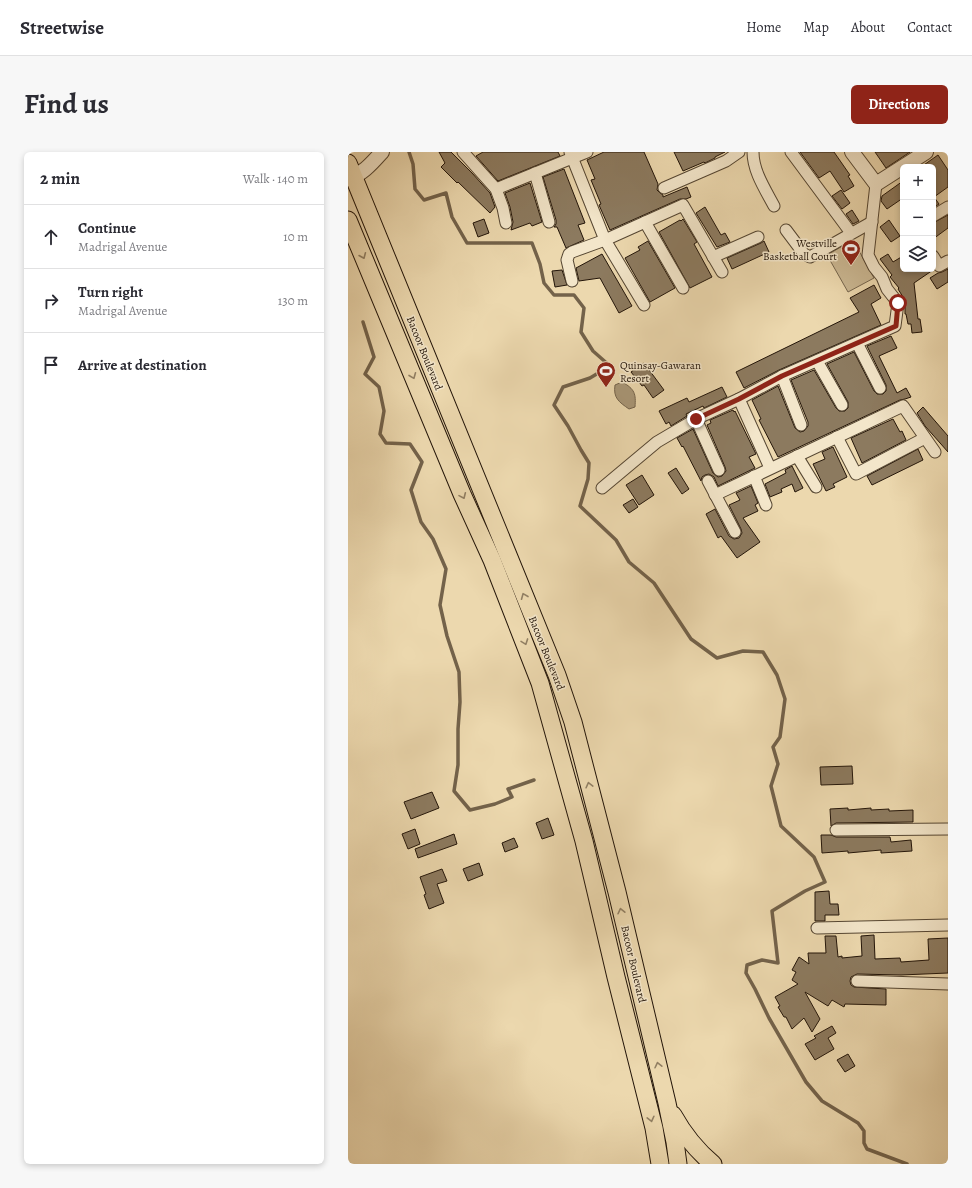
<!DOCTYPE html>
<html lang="en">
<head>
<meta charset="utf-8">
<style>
  :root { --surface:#fff; --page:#f7f7f7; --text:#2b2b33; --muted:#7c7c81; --line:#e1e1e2; --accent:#8f2418 }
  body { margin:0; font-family:Alegreya,serif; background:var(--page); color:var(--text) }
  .controls { position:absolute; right:12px; top:12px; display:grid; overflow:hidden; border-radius:6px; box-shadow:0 2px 6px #0003 }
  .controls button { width:36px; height:36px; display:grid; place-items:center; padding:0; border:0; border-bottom:1px solid var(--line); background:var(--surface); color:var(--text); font:20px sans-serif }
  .stop { position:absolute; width:12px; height:12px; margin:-9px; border:3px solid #8f2418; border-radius:50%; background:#fff }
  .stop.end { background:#8f2418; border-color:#fff; box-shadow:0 1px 4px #0008 }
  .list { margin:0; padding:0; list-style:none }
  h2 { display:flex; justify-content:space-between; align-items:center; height:52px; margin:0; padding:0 16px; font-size:17px }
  h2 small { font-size:13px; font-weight:400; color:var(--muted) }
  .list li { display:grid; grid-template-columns:26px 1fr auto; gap:12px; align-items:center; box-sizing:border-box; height:64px; padding:0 16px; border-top:1px solid var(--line) }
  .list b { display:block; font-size:15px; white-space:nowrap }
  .list p { margin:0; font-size:13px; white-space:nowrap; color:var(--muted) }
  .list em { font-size:13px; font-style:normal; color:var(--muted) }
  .icon { flex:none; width:22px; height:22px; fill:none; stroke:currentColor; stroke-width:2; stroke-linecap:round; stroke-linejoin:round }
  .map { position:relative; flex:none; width:600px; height:1012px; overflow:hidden; border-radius:6px }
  header { display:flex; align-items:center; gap:24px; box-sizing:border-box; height:56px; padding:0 20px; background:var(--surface); border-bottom:1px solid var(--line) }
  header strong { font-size:19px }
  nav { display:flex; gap:22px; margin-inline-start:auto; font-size:14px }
  .intro { display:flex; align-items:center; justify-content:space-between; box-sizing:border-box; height:96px; padding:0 24px }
  h1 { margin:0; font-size:28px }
  .button { padding:10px 18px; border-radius:6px; background:var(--accent); color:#fff; font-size:14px; font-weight:700 }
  main { display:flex; gap:24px; padding:0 24px }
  aside { flex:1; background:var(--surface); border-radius:6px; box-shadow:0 2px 6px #0003 }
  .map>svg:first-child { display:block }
  .green { fill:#cab792; stroke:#76664e }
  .water { fill:#a89676; stroke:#73624a }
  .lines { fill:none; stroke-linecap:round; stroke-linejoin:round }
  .stream { stroke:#73624a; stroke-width:3.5 }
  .building { fill:#8c7a5f; stroke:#231509 }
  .minor-casing { stroke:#554632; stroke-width:13 }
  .tertiary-casing { stroke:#554632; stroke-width:16 }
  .primary-casing { stroke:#231509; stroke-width:19 }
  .minor { stroke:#f3e6ca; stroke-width:11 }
  .tertiary { stroke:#f3e6ca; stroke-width:14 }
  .primary { stroke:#ecd8ae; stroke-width:17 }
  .oneway { stroke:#928064 }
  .route { stroke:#8f2418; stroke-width:5 }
  .labels { text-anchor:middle; stroke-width:3; stroke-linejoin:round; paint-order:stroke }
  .poi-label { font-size:11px; fill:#231509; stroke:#f3e6ca; text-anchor:end }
  .street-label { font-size:11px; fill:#231509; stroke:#f3e6ca }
</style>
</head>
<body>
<header>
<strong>Streetwise</strong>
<nav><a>Home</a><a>Map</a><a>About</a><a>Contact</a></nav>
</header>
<div class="intro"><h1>Find us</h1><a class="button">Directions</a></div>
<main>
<aside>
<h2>2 min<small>Walk · 140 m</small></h2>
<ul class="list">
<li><svg class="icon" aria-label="ahead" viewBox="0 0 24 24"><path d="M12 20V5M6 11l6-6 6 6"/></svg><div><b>Continue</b><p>Madrigal Avenue</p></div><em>10 m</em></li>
<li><svg class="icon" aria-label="right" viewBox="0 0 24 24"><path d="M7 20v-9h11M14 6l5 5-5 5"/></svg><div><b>Turn right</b><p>Madrigal Avenue</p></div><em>130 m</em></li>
<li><svg class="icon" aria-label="arrive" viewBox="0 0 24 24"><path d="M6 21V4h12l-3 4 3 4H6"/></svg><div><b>Arrive at destination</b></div></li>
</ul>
</aside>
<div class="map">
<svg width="600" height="1012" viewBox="0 0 600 1012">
  <rect width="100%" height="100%" fill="#ecd8ae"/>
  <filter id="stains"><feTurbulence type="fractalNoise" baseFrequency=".005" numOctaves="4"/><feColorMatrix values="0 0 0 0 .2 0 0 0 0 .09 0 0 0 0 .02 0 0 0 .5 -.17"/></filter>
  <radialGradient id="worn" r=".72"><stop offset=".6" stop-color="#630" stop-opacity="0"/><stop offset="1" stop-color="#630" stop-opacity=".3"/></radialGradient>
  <!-- green -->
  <polygon class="green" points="505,88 526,126 500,140 479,103"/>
  <!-- water -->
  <path class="water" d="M274,230C287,237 288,242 287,255L281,257C271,250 265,246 267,233Z"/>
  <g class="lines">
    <!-- stream -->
    <g class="stream">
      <polyline points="61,0 65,12 67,37 76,48 98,41 104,65 119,91 184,91 192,112 196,131 206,143 226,143 236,156 233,180 245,199 262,214 242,226 215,235 206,253 220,274 233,298 241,311 240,327 232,354 268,388 281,410 306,431 343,487 369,506 395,499 415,500 429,523 437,547 432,585 425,595 430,612 423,634 433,674 466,705 477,730 457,739 424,759 430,811 414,808 399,813 398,821 407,837 421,866 458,930 474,949 510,971 516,979 516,991 519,997 559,1012"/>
      <polyline points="15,170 26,205 17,222 31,235 36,259 32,282 38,291 62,292 74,310 63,338 73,370 85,387 98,417 92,453 99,484 111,520 112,550 110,577 110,613 106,639 122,658 147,652 164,645 160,637 186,628"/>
    </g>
  </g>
  <!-- building -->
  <g class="building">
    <polygon points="91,0 103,0 124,21 142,41 147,55 142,61 110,30 109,31 93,15 97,11"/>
    <polygon points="135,0 210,0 212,4 150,29 128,4"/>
    <polygon points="256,0 296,0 310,32 309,38 312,41 315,43 315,45 339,35 343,45 338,47 332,47 262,78 251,53 253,52 243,28 247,27 239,8"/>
    <polygon points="326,0 377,0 367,5 367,6 357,11 356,10 335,19"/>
    <polygon points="452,0 486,0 502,23 500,24 506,34 496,40 482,19 471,26"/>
    <polygon points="527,0 562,0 538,16"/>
    <polygon points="590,3 600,18 600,35 586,45 591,52 585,56 585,15 573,15"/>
    <polygon points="216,17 237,71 230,73 236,88 218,96 209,75 206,75 208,72 208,68 195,25"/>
    <polygon points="555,29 555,46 539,57 533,49 534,44"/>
    <polygon points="182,31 194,70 184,74 182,71 163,78 165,70 162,55 157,41"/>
    <polygon points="493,38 502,51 494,57 484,44"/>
    <polygon points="357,55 373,83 377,81 382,90 369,95 348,61"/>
    <polygon points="504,58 511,69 505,72 498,62"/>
    <polygon points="600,63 600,76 585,87 585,71"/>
    <polygon points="136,67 141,81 130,85 125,71"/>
    <polygon points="335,67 349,90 346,92 364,125 342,136 311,80 332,68 333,69"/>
    <polygon points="541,68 552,84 543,90 532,75"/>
    <polygon points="300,89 327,136 302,150 277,106 292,98 290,95"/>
    <polygon points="416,89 421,100 384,117 379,106 413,91"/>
    <polygon points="254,102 284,154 271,161 252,126 231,129 228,116"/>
    <polygon points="540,102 545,110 555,104 555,117 585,118 566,131 570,167 572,167 574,180 564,181 563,172 560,172 558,162 557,162 557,149 555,145 550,137 551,136 542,125 544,123 532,107"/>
    <polygon points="600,117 600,130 589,137 582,126 590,121 594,120"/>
    <polygon points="214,118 219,133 207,135 204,119"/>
    <polygon points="526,133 533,146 523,152 533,173 431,218 396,236 388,220 511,160 502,146"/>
    <polygon points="543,184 549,196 531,204 549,241 558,236 563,245 557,247 552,248 430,305 411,268 413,267 404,248 430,234 447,276 452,280 456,279 460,274 460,270 443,228 466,218 488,256 491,259 497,259 500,256 500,250 479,212 506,200 526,239 529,242 535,242 538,239 538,233 519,194"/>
    <polygon points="296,211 316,238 305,246 296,233 294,234 283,220"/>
    <polygon points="374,235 379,245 356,256 355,254 338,262 339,264 323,274 321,270 318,272 311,259 339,246 341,250"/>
    <polygon points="575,255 600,284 600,300 577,274 569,261"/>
    <polygon points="385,258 386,260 387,259 408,302 401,305 407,316 370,334 366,325 361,322 357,323 354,325 353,329 335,294 334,295 329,286 345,277 365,321 370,325 374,324 378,319 377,315 359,273 363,271 362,268"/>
    <polygon points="545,267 552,280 554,279 558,288 514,311 503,286"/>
    <polygon points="485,295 499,325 485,332 487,335 478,339 465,312 477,307 474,300"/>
    <polygon points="570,297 575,308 524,333 519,324"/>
    <polygon points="444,314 455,336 447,340 444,332 433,337 434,340 422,345 417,332 438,321 437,318"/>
    <polygon points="328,316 341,337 334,342 320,321"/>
    <polygon points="294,323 306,343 291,353 278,333"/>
    <polygon points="403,334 410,351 407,353 410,359 395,366 412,390 389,406 373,384 370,386 358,362 367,357 381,384 386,387 391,386 394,381 393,377 381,353 392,348 388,341"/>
    <polygon points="285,347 290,355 281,361 275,353"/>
    <polygon points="504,614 505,632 473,633 472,615"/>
    <polygon points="84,640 91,656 63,667 56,650"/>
    <polygon points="500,656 500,658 523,656 523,658 541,657 541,659 565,658 565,670 488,671 483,674 482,657"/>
    <polygon points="200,666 206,683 194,687 188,671"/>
    <polygon points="67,677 72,692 60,697 54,682"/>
    <polygon points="106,682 109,692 70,706 67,697"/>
    <polygon points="473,683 483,683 488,685 542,685 543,690 563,688 564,699 533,701 533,698 500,701 500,699 474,701"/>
    <polygon points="166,686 170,695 157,700 154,691"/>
    <polygon points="131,711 135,723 120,729 115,717"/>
    <polygon points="94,717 99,729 89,732 96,751 81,757 76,743 78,742 72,725"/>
    <polygon points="481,739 482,752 490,752 491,763 477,763 477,769 467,769 467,740"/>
    <polygon points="526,783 527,807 552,806 553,810 581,808 580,787 600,786 600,821 553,823 509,822 503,825 502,829 503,833 506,835 538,837 538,853 497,852 496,855 484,848 480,854 457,840 472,867 464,880 456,866 444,877 438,865 436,865 430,855 432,854 427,845 450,832 444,828 448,820 444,818 451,805 461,812 460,801 478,801 477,784 488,784 490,805 494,804 494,806 514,804 513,784"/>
    <polygon points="484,874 488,881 480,886 486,897 467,908 457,892 468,886 466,884"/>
    <polygon points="500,902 507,914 497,920 489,908"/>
  </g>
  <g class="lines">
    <defs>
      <g id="minor">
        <polyline points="115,0 148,37 155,56 158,71"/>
        <polyline points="222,0 257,88 296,153"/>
        <path d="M405,0C405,19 417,37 426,54"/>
        <polyline points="443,0 503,81"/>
        <polyline points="187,21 201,70"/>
        <polyline points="316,36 378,9 391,0"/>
        <polyline points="148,37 239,0"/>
        <polyline points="585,64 600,55"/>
        <polyline points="297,70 335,136"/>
        <polyline points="438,78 456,102 462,105 524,70"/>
        <polyline points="585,104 591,114 600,109"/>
        <polyline points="365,105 410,85"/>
        <polyline points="224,129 219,108 221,102 224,100 257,88 335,53 374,120"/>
        <polyline points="509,191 532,236"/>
        <polyline points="469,209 494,253"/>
        <polyline points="434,224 453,273"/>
        <polyline points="391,247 422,316"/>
        <polyline points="348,267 371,318"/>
        <polyline points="489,285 508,322 577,286"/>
        <polyline points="449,304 468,335"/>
        <polyline points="406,324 418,353"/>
        <polyline points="360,329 387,380"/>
        <polyline points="254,336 309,290 348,267 391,247 434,224 547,174 550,151 539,137 534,125 526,115 520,103 528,32"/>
        <polyline points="367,343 555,254 587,300"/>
        <polyline points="488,678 600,677"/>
        <polyline points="469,776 600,773"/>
        <polyline points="509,829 600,832"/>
      </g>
      <g id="tertiary">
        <polyline points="504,0 528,32 578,0"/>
        <path d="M0,27C15,22 24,11 34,0"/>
      </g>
      <g id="primary">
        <polyline points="0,11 209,523 225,570 269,740 319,951 327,990 330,1012"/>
        <polyline points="0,68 114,342 144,408 192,531 236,689 249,744 268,825 306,976 312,1012"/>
        <path d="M325,963C335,981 348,998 365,1012"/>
      </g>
    </defs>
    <!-- minor casing -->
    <use href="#minor" class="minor-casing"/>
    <!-- tertiary casing -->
    <use href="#tertiary" class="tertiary-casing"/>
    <!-- primary casing -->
    <use href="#primary" class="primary-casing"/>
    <!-- minor -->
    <use href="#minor" class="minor"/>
    <!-- tertiary -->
    <use href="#tertiary" class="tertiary"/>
    <!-- primary -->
    <use href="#primary" class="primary"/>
  </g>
  <!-- one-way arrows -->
  <defs><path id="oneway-chevron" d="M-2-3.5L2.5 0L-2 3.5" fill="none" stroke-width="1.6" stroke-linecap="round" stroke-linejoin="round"/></defs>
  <g class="oneway">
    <use href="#oneway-chevron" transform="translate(15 104) rotate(67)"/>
    <use href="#oneway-chevron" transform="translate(65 224) rotate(68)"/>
    <use href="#oneway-chevron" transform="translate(115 344) rotate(66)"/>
    <use href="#oneway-chevron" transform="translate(176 444) rotate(-112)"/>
    <use href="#oneway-chevron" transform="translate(177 490) rotate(70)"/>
    <use href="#oneway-chevron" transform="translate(241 633) rotate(-104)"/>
    <use href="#oneway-chevron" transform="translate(273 759) rotate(-103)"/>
    <use href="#oneway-chevron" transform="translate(310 913) rotate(-103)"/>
    <use href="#oneway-chevron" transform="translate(303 967) rotate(76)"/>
  </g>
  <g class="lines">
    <!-- route -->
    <polyline class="route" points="348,267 391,247 434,224 548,174 550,151"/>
  </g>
  <!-- icons -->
  <defs>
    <symbol id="stadium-pin" viewBox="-11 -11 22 30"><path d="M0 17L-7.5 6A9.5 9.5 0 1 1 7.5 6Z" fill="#8f2418" stroke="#f3e6ca"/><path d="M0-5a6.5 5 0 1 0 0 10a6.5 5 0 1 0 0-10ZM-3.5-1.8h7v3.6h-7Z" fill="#fff"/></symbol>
  </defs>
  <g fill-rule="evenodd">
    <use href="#stadium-pin" x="492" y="86" width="22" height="30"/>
    <use href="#stadium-pin" x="247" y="208" width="22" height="30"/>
  </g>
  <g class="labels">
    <!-- poi labels -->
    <g class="poi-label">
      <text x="489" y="95">Westville<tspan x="489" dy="13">Basketball Court</tspan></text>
      <text x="272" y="217" text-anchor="start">Quinsay-Gawaran<tspan x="272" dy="13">Resort</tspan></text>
    </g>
    <!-- street labels -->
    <g class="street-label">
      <text transform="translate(77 201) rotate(68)" y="4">Bacoor Boulevard</text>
      <text transform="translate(199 501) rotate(68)" y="4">Bacoor Boulevard</text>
      <text transform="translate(286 812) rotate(77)" y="4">Bacoor Boulevard</text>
    </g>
  </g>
  <rect width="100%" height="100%" filter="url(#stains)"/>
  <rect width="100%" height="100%" fill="url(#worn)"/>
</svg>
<div class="controls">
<button>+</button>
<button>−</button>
<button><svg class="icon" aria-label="layers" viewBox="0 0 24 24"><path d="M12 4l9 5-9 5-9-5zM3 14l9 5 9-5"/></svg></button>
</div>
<div class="stop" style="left:550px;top:151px"></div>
<div class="stop end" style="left:348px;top:267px"></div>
</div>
</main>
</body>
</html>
